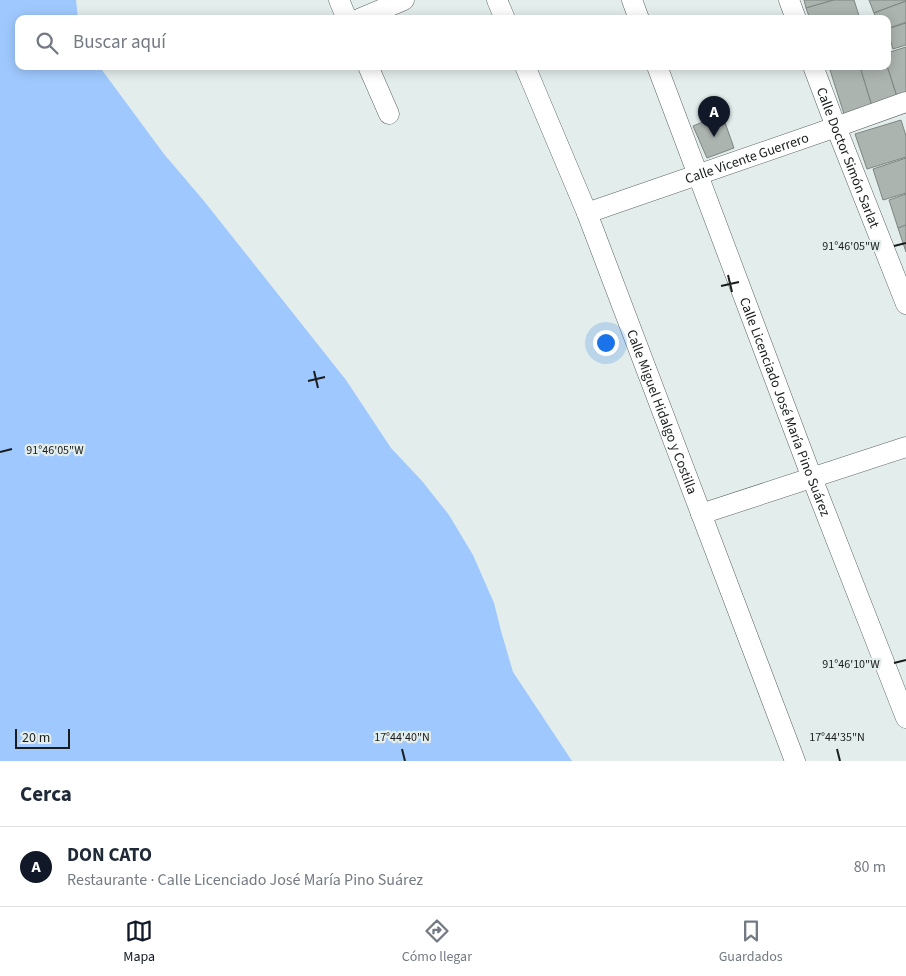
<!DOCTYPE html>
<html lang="es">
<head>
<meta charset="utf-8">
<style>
  :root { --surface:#fff; --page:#f6f6f7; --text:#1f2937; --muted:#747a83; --line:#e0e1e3; --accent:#111827 }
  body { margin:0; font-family:"Source Sans 3",sans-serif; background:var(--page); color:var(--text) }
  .scale { position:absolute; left:15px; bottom:12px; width:55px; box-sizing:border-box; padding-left:5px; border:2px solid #1a1d1d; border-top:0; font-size:14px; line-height:18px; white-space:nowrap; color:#1a1d1d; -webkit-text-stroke:4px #e3edec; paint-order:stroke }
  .you { position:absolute; left:605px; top:342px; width:18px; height:18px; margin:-12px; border:4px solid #fff; border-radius:50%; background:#1a73e8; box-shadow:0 0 0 8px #1a73e833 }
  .badge { display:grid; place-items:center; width:32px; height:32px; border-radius:50%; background:var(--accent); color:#fff; font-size:16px; font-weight:700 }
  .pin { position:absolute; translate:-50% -41px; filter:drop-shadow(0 1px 2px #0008) }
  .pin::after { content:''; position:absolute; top:26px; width:18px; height:15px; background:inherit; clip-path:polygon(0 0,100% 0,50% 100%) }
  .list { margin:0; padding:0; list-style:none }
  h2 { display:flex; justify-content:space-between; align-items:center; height:65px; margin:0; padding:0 20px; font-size:21px }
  h2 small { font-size:16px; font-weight:400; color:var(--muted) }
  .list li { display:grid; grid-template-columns:32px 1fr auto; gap:15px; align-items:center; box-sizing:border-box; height:80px; padding:0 20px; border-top:1px solid var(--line) }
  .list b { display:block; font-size:19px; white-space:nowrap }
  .list p { margin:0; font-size:16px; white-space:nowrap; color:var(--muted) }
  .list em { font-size:16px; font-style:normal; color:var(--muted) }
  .icon { flex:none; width:28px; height:28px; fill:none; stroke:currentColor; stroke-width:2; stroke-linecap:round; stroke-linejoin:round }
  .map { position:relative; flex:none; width:906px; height:761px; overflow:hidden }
  .search { position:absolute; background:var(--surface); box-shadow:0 2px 12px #0003; left:15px; right:15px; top:15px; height:55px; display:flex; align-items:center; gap:12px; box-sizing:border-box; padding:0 18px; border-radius:10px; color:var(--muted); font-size:19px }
  .sheet { height:145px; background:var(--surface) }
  nav { display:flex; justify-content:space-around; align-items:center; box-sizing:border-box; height:70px; border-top:1px solid var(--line); background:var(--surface); font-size:14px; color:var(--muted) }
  nav a { display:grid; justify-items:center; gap:2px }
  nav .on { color:var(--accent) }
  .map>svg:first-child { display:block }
  .water { fill:#9fc9fe }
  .building { fill:#acb4af; stroke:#7e8581 }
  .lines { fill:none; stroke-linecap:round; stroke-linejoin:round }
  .minor-casing { stroke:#5b6463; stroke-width:21 }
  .minor { stroke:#fff; stroke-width:20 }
  .ticks { fill:none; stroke:#1a1d1d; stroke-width:2 }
  .labels { text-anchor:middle; stroke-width:4.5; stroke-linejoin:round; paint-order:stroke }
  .street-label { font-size:14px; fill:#1a1d1d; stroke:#e3edec }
  .ticks-label { font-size:12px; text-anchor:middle; fill:#1a1d1d; stroke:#e3edec; stroke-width:4.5; stroke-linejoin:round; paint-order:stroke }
</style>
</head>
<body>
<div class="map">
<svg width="906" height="761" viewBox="0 0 906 761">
  <rect width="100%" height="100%" fill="#e3edec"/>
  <!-- water -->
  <polygon class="water" points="0,0 76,0 78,19 19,19 19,66 99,66 164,154 204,201 346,380 391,448 422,481 449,515 473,555 494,603 501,631 513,672 572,761 0,761"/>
  <!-- building -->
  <g class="building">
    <polygon points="804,0 834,0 806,8"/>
    <polygon points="834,0 854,0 860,19 810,19 806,8"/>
    <polygon points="869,0 906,0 906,1 874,13"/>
    <polygon points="906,1 906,22 887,29 887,19 877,19 874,13"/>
    <polygon points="906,23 906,45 893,49 887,29"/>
    <polygon points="906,47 906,94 897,97 887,66 887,53"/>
    <polygon points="843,66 860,66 872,106 844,114 830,70"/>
    <polygon points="874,66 887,66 897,97 872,106 861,70"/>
    <polygon points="722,114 734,148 707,158 693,126"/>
    <polygon points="901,120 906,136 906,157 867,169 855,134"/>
    <polygon points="906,158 906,193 883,200 873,169"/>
    <polygon points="906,194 906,226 898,228 889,200"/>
    <polygon points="906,225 906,252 898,228"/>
  </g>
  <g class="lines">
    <defs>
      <g id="minor">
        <polyline points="339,0 347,19"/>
        <polyline points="497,0 505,19"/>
        <polyline points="632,0 639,19"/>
        <polyline points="789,0 796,19"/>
        <polyline points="359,19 404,0"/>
        <polyline points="368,66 389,114"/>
        <path id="s1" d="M525,66L587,213L795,761"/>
        <path id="s2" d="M657,66L812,478L906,718"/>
        <path id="s3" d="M813,66L836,127L906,304"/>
        <path id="s4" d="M587,213L836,127L906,102"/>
        <polyline points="701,514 906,447"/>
      </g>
    </defs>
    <!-- minor casing -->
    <use href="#minor" class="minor-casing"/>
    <!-- minor -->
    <use href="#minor" class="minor"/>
  </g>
  <!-- ticks -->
  <path class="ticks" d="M894,246L906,243M728,275L732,292M721,286L739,282M314,371L318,388M308,381L325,377M0,452L12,449M894,663L906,660M402,749L405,761M837,749L840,761"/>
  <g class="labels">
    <!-- street labels -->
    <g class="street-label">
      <text dy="5" stroke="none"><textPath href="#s3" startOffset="98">Calle Doctor Simón Sarlat</textPath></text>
      <text dy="5" stroke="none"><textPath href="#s4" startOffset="169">Calle Vicente Guerrero</textPath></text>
      <text dy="5" stroke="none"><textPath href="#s2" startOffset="364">Calle Licenciado José María Pino Suárez</textPath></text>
      <text dy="5" stroke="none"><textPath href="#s1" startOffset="372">Calle Miguel Hidalgo y Costilla</textPath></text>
    </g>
  </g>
  <g class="ticks-label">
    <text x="851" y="250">91°46'05"W</text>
    <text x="55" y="454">91°46'05"W</text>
    <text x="851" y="668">91°46'10"W</text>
    <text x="402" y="741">17°44'40"N</text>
    <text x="837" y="741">17°44'35"N</text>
  </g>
</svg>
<div class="scale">20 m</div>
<div class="you"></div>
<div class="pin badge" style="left:714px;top:137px">A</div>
<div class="search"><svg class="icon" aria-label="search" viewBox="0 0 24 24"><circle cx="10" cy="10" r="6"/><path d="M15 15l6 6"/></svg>Buscar aquí</div>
</div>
<section class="sheet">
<h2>Cerca<small></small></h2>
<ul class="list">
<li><span class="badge">A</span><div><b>DON CATO</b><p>Restaurante · Calle Licenciado José María Pino Suárez</p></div><em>80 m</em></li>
</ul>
</section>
<nav>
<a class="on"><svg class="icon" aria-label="map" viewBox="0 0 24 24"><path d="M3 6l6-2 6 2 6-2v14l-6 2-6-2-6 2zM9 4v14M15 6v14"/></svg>Mapa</a>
<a><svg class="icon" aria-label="directions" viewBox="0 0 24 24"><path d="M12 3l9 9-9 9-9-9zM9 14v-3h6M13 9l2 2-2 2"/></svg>Cómo llegar</a>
<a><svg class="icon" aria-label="saved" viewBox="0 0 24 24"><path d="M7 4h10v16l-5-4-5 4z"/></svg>Guardados</a>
</nav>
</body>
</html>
